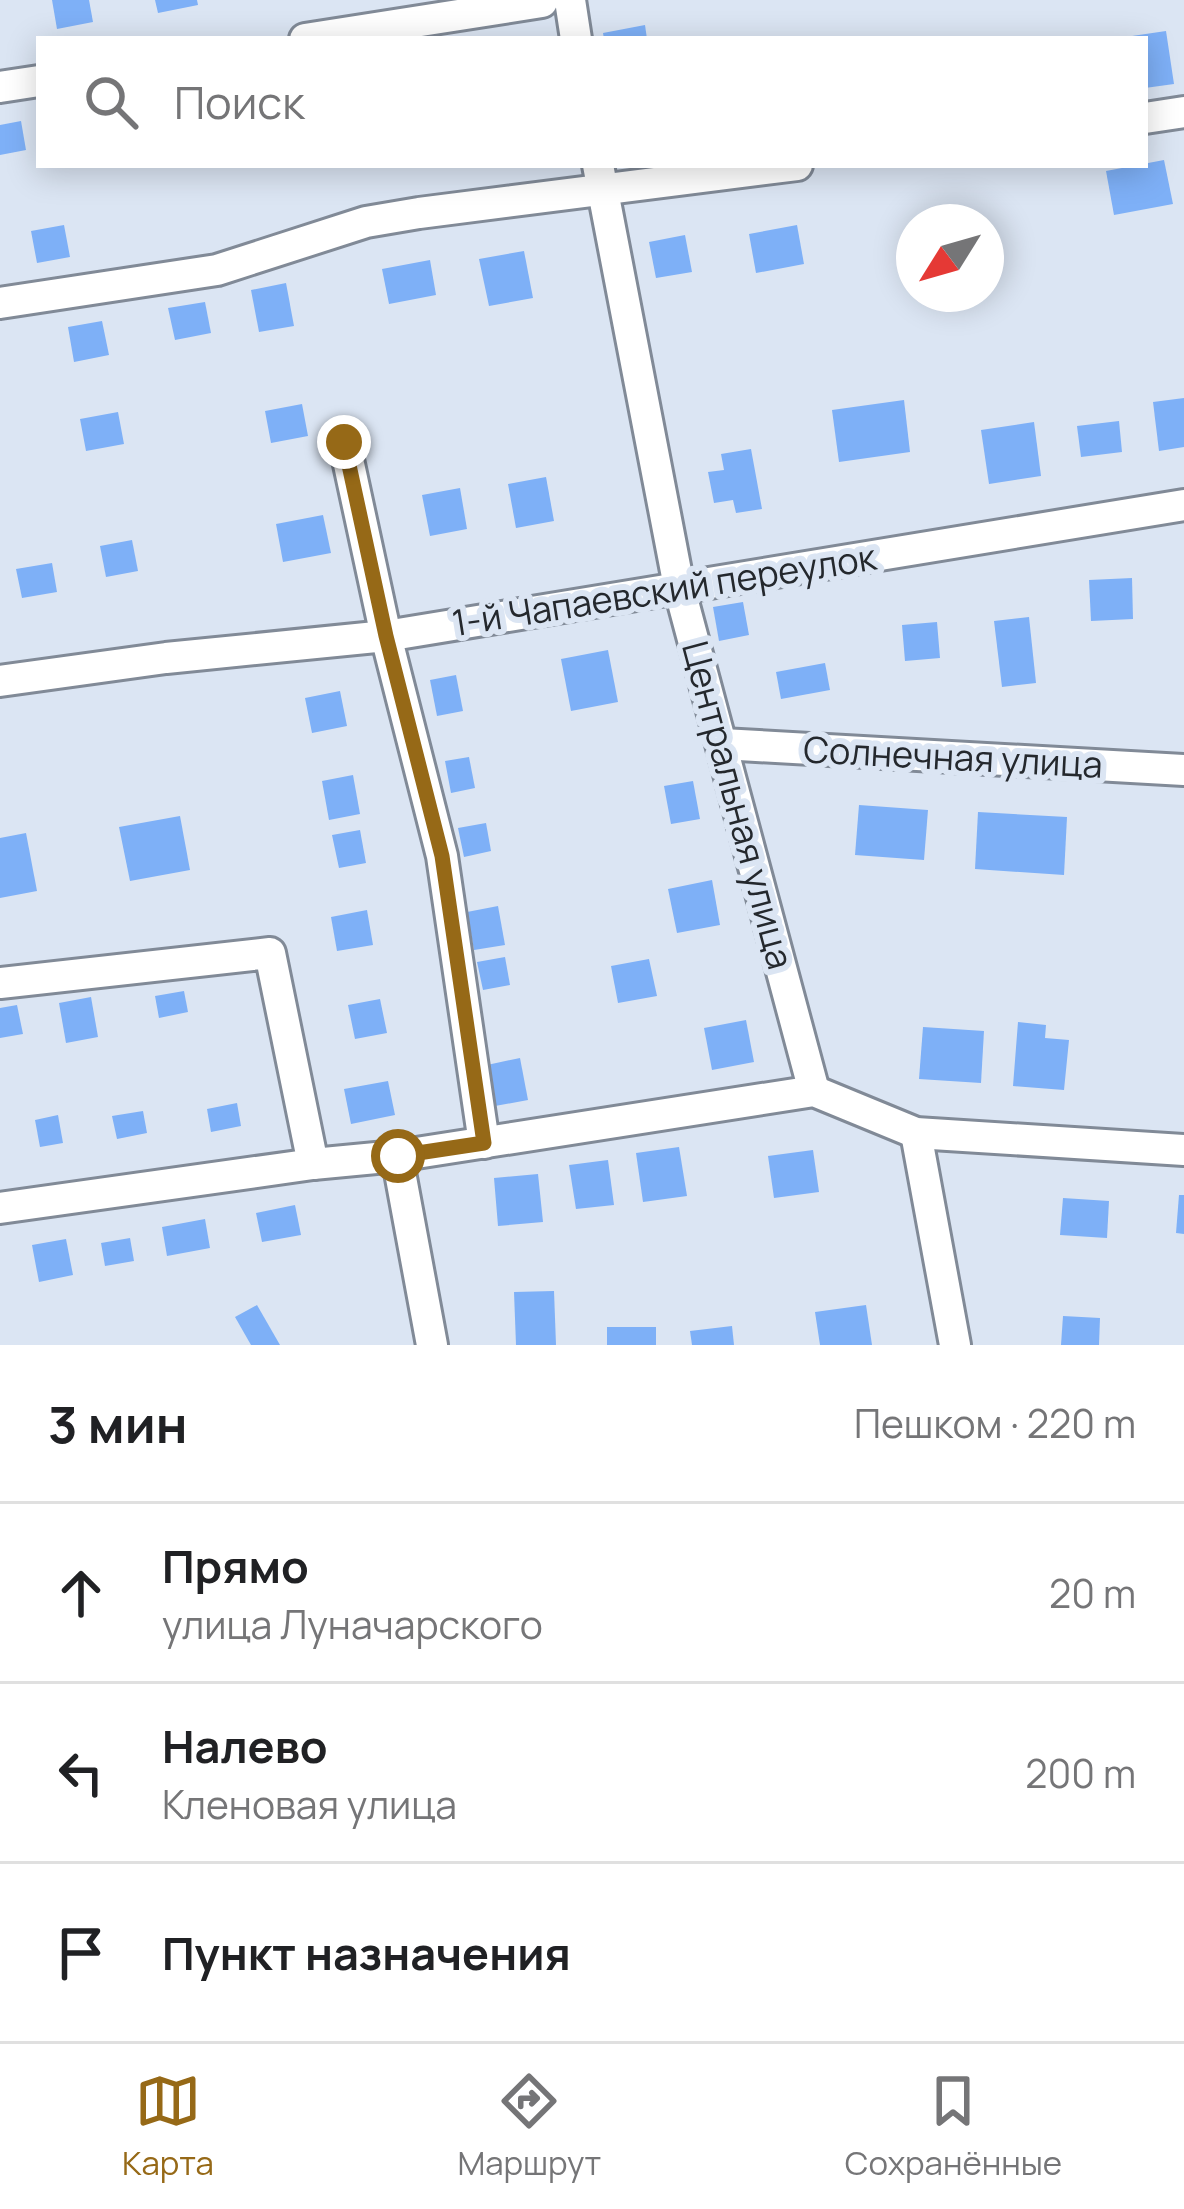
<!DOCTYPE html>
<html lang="ru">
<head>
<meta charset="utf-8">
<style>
  :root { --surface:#fff; --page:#f6f6f6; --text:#202124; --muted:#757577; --line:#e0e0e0; --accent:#966917 }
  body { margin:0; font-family:Manrope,sans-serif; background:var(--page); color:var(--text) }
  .compass { position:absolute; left:896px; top:204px; width:108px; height:108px; border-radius:50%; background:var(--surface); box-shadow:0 6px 30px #0003; rotate:233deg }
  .stop { position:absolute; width:36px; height:36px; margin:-27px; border:9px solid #966917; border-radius:50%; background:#fff }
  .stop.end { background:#966917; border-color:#fff; box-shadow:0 3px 12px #0008 }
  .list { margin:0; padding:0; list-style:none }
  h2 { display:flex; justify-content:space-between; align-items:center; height:156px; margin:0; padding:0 48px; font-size:51px }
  h2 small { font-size:39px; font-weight:400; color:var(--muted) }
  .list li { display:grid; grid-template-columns:78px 1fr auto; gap:36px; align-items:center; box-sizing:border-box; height:180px; padding:0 48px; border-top:3px solid var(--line) }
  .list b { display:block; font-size:45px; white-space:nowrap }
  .list p { margin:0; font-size:39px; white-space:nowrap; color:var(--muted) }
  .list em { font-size:39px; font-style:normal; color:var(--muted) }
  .icon { flex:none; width:66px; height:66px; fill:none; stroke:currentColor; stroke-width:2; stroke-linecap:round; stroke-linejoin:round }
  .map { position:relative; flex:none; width:1184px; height:1345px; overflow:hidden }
  .search { position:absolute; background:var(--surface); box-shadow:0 6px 30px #0003; left:36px; right:36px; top:36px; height:132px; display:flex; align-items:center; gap:30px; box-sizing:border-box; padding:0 42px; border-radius:0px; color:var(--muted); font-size:45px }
  .sheet { height:696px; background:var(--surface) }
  nav { display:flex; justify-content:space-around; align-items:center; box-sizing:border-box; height:168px; border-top:3px solid var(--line); background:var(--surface); font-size:33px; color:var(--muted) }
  nav a { display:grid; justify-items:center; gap:6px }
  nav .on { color:var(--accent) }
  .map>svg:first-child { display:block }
  .building { fill:#7eb0f7 }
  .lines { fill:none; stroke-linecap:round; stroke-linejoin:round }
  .minor-casing { stroke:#818a97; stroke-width:36 }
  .minor { stroke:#fff; stroke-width:30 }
  .route { stroke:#966917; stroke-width:15 }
  .labels { text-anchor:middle; stroke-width:12; stroke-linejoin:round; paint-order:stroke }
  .street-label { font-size:36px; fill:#24282d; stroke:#dbe5f3 }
</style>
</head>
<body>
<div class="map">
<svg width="1184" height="1345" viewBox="0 0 1184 1345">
  <rect width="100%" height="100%" fill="#dbe5f3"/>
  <!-- building -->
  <g class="building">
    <polygon points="52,0 89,0 93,22 57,29"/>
    <polygon points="155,0 197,0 198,5 158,13"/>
    <polygon points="645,25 647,39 604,39 603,33"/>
    <polygon points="1166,31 1174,84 1145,88 1145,39 1133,39 1132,36"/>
    <polygon points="21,121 26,150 0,155 0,125"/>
    <polygon points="1164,160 1173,204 1114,215 1106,171"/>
    <polygon points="64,225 70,257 37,263 31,231"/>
    <polygon points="797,225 804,264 756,273 749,234"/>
    <polygon points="685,235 692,272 656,278 649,242"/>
    <polygon points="524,251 533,298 489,306 479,259"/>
    <polygon points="430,260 436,295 389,304 382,269"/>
    <polygon points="286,283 294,326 259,332 251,290"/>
    <polygon points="205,302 211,333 175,340 168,308"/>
    <polygon points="102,321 109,355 74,362 68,327"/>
    <polygon points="1184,398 1184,447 1159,451 1153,402"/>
    <polygon points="904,400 910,452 839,462 832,410"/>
    <polygon points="302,404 308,436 271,443 265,411"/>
    <polygon points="118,412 124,444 86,451 80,419"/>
    <polygon points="1119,421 1122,452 1081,457 1077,426"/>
    <polygon points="1034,422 1041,476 989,484 981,430"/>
    <polygon points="751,449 762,509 736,513 733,500 714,503 708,472 724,470 721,454"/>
    <polygon points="546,477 554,521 516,528 508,484"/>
    <polygon points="460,488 467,529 430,536 422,495"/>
    <polygon points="323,515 331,553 283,562 276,524"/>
    <polygon points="132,540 138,571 106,577 100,546"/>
    <polygon points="52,563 57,592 22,598 16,569"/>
    <polygon points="1132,578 1133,619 1091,621 1089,580"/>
    <polygon points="743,602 749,635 719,641 713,607"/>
    <polygon points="1029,617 1036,683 1002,687 994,621"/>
    <polygon points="937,622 940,658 905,661 902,625"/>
    <polygon points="608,650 618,702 571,711 561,659"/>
    <polygon points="825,663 830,690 781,699 776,672"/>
    <polygon points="456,675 463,711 437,716 430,680"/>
    <polygon points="340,691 347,726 312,733 305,698"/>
    <polygon points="469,757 475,788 451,793 445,761"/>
    <polygon points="353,775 360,814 329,820 322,781"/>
    <polygon points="693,781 700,819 671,824 664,786"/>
    <polygon points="859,805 928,810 924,860 855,855"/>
    <polygon points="978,812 1067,817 1064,875 975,869"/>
    <polygon points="180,816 190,870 130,881 119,827"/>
    <polygon points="486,823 491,851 464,857 458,828"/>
    <polygon points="360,830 366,863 339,868 332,835"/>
    <polygon points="26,833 37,891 0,898 0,838"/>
    <polygon points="712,880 720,925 677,933 668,889"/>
    <polygon points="498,906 505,945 474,950 467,912"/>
    <polygon points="367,910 373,945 337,951 331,917"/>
    <polygon points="505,957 510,985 483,990 477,962"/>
    <polygon points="649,959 657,996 618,1003 611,966"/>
    <polygon points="184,991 188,1012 159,1018 155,996"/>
    <polygon points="91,997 98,1037 66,1043 59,1003"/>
    <polygon points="380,999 387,1033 355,1039 348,1005"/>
    <polygon points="17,1005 23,1034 0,1038 0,1008"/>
    <polygon points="746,1020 754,1062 712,1070 704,1028"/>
    <polygon points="1018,1022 1046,1025 1045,1038 1069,1040 1064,1090 1013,1086"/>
    <polygon points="923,1027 984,1031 981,1083 919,1079"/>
    <polygon points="520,1058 528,1100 495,1106 487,1065"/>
    <polygon points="388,1081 395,1115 351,1124 344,1089"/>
    <polygon points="237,1103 241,1126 211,1132 207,1109"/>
    <polygon points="143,1111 147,1133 117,1139 112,1116"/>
    <polygon points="58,1115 63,1143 40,1147 35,1120"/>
    <polygon points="679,1147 687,1196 643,1202 636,1153"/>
    <polygon points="813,1150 819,1192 774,1198 768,1156"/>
    <polygon points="608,1160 614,1205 576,1209 569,1165"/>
    <polygon points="538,1174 543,1222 498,1226 494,1178"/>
    <polygon points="1179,1195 1184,1195 1184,1234 1176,1233"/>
    <polygon points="1063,1198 1109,1201 1107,1238 1060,1235"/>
    <polygon points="295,1205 301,1235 262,1242 256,1213"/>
    <polygon points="205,1219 210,1248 167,1256 162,1227"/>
    <polygon points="130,1238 134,1261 105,1266 101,1243"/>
    <polygon points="66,1239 73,1275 39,1282 32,1245"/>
    <polygon points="554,1291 556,1345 516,1345 514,1292"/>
    <polygon points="257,1305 280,1345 251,1345 235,1317"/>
    <polygon points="866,1305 872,1345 820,1345 815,1312"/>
    <polygon points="1063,1316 1100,1318 1099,1345 1061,1345"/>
    <polygon points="732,1326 734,1345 692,1345 690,1331"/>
    <rect x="607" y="1327" width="49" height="18"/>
  </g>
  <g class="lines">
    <defs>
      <g id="minor">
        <polyline points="570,0 576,39"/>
        <polyline points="305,39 542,2"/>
        <polyline points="0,87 39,81"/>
        <polyline points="1145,118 1184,112"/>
        <polyline points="598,165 679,587 814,1091"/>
        <polyline points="0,303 217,270 366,222 419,213 797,165"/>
        <polyline points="344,441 386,636 442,856 484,1143"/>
        <polyline points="0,681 166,658 386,636 1184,505"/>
        <polyline points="722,744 1184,770"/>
        <polyline points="0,983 270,953 313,1164"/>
        <polyline points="916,1133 955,1345"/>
        <polyline points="397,1156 432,1345"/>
        <polyline points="0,1208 313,1164 397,1156 814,1091 916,1133 1184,1150"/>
      </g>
    </defs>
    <!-- minor casing -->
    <use href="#minor" class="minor-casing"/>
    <!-- minor -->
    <use href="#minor" class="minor"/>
  </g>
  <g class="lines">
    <!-- route -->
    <polyline class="route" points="344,442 386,636 442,856 484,1143 398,1156"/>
  </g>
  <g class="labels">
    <!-- street labels -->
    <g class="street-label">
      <text transform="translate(664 590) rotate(-9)" y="13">1-й Чапаевский переулок</text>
      <text transform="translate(953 757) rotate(3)" y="13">Солнечная улица</text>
      <text transform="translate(738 805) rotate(75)" y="13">Центральная улица</text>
    </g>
  </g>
</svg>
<svg class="compass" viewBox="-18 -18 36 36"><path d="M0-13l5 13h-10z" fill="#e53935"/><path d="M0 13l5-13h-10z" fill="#757577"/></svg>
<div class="stop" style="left:398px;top:1156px"></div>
<div class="stop end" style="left:344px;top:442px"></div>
<div class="search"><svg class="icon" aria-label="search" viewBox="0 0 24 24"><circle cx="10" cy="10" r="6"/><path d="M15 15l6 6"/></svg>Поиск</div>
</div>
<section class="sheet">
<h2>3 мин<small>Пешком · 220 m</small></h2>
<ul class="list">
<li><svg class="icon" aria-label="ahead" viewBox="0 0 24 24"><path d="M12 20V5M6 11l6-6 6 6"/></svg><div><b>Прямо</b><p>улица Луначарского</p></div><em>20 m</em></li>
<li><svg class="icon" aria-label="left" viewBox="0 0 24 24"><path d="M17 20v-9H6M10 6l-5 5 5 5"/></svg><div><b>Налево</b><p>Кленовая улица</p></div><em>200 m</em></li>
<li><svg class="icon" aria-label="arrive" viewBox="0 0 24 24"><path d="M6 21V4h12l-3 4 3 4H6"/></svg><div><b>Пункт назначения</b></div></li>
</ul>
</section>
<nav>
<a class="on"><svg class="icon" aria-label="map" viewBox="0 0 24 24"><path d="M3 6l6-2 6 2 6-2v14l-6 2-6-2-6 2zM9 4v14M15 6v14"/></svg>Карта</a>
<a><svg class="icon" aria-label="directions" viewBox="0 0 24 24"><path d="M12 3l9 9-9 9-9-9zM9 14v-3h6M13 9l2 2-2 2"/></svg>Маршрут</a>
<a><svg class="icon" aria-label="saved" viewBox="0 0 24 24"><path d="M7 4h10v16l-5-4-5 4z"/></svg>Сохранённые</a>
</nav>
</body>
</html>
